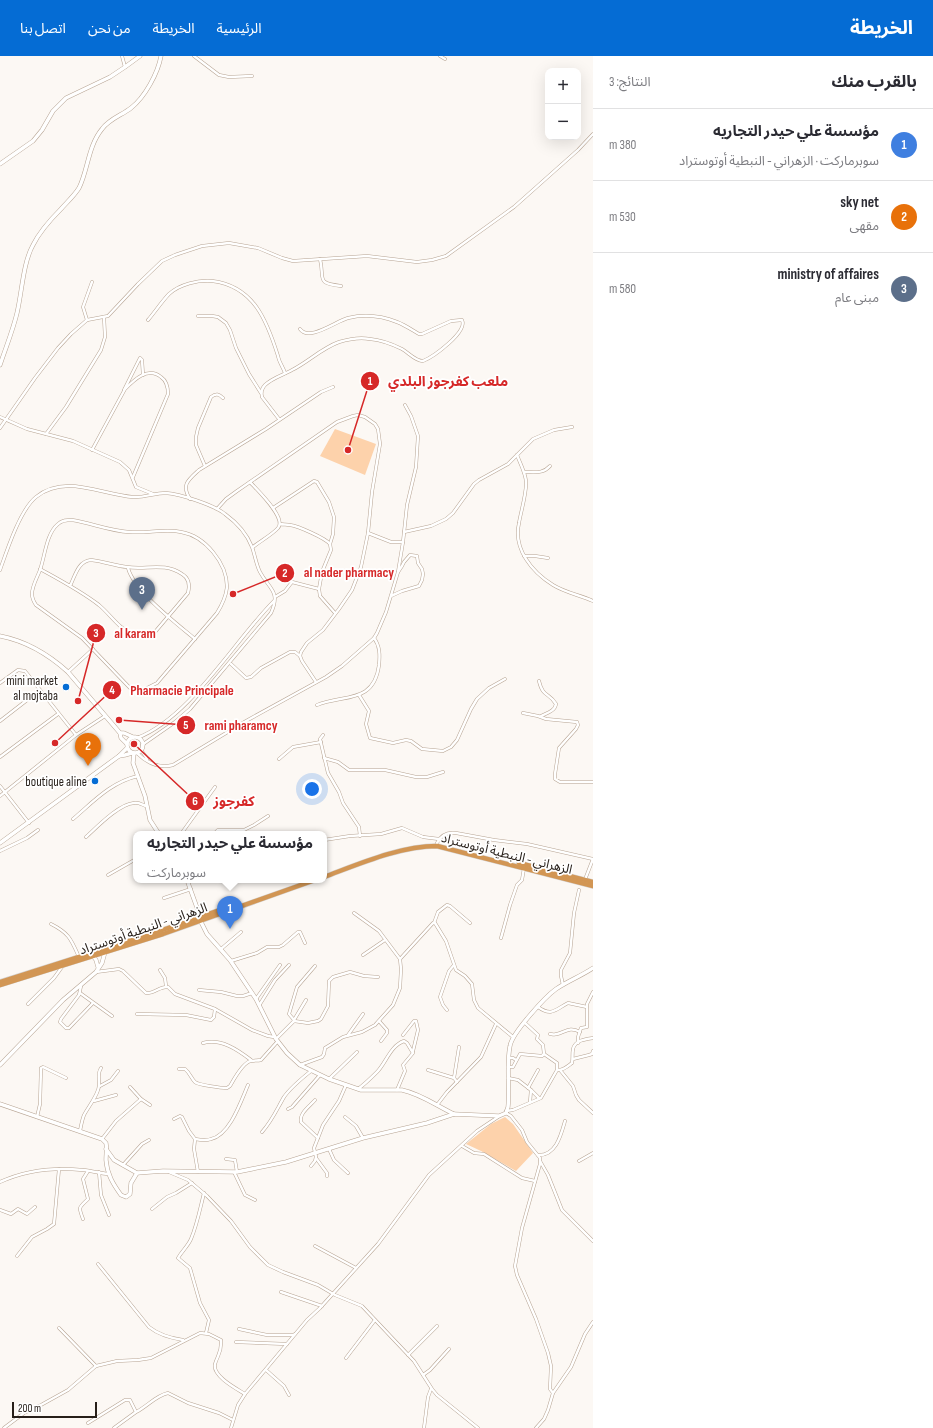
<!DOCTYPE html>
<html lang="ar">
<head>
<meta charset="utf-8">
<style>
  :root { --surface:#fff; --page:#f7f7f7; --text:#2b2b33; --muted:#7c7c81; --line:#e1e1e2; --accent:#056cd4 }
  body { margin:0; font-family:"Sofia Sans Condensed","Noto Sans Arabic",sans-serif; background:var(--page); color:var(--text); direction:rtl }
  .controls { position:absolute; right:12px; top:12px; display:grid; overflow:hidden; border-radius:8px; box-shadow:0 4px 16px #0002 }
  .controls button { width:36px; height:36px; display:grid; place-items:center; padding:0; border:0; border-bottom:1px solid var(--line); background:var(--surface); color:var(--text); font:20px sans-serif }
  .scale { position:absolute; left:12px; bottom:10px; width:85px; box-sizing:border-box; padding-left:4px; border:2px solid #271f19; border-top:0; font-size:11px; line-height:14px; white-space:nowrap; color:#271f19; -webkit-text-stroke:3px #fff; paint-order:stroke }
  .you { position:absolute; left:312px; top:733px; width:14px; height:14px; margin:-10px; border:3px solid #fff; border-radius:50%; background:#1a73e8; box-shadow:0 0 0 6px #1a73e833 }
  .badge { display:grid; place-items:center; width:26px; height:26px; border-radius:50%; background:var(--accent); color:#fff; font-size:13px; font-weight:700 }
  .pin { position:absolute; translate:-50% -33px; filter:drop-shadow(0 1px 2px #0008) }
  .pin::after { content:''; position:absolute; top:21px; width:14px; height:12px; background:inherit; clip-path:polygon(0 0,100% 0,50% 100%) }
  .popup { position:absolute; left:133px; top:775px; width:194px; height:52px; box-sizing:border-box; display:grid; place-content:center; border-radius:8px; background:var(--surface); filter:drop-shadow(0 1px 3px #0005); font-size:13px; white-space:nowrap; color:var(--muted) }
  .popup b { font-size:15px; color:var(--text) }
  .popup::after { content:''; position:absolute; left:50%; top:100%; margin-left:-8px; border:8px solid transparent; border-top-color:var(--surface) }
  .list { margin:0; padding:0; list-style:none }
  h2 { display:flex; justify-content:space-between; align-items:center; height:52px; margin:0; padding:0 16px; font-size:17px }
  h2 small { font-size:13px; font-weight:400; color:var(--muted) }
  .list li { display:grid; grid-template-columns:26px 1fr auto; gap:12px; align-items:center; box-sizing:border-box; height:72px; padding:0 16px; border-top:1px solid var(--line) }
  .list b { display:block; font-size:15px; white-space:nowrap }
  .list p { margin:0; font-size:13px; white-space:nowrap; color:var(--muted) }
  .list em { font-size:13px; font-style:normal; color:var(--muted) }
  .map { position:relative; flex:none; width:593px; height:1372px; overflow:hidden; direction:ltr }
  header { display:flex; align-items:center; gap:24px; box-sizing:border-box; height:56px; padding:0 20px; background:var(--accent); color:#fff }
  header strong { font-size:19px }
  nav { display:flex; gap:22px; margin-inline-start:auto; font-size:14px }
  main { display:flex }
  aside { flex:1; background:var(--surface) }
  .map>svg:first-child { display:block }
  .green { fill:#fdd2ab }
  .lines { fill:none; stroke-linecap:round; stroke-linejoin:round }
  .minor-casing { stroke:#b7a493; stroke-width:3.5 }
  .tertiary-casing { stroke:#b7a493; stroke-width:4.5 }
  .trunk-casing { stroke:#d4d2d1; stroke-width:5.5 }
  .minor { stroke:#fff; stroke-width:2.5 }
  .tertiary { stroke:#fff; stroke-width:3.5 }
  .trunk { stroke:#d29654; stroke-width:4.5 }
  .poi-dot { fill:#056cd4; stroke:#fff; stroke-width:1.5 }
  .labels { text-anchor:middle; stroke-width:3.5; stroke-linejoin:round; paint-order:stroke }
  .poi-label { font-size:13px; fill:#271f19; stroke:#fff; text-anchor:end }
  .street-label { font-size:13px; fill:#271f19; stroke:#fff }
  .leader { fill:none; stroke:#d62828; stroke-width:1.5 }
  .callout-dot { fill:#d62828; stroke:#fff; stroke-width:1.5 }
  .mark-label { font-size:12px; text-anchor:middle; font-weight:bold; fill:#fff }
  .callout-label { font-size:14px; text-anchor:middle; font-weight:bold; fill:#d62828; stroke:#fff; stroke-width:3.5; stroke-linejoin:round; paint-order:stroke }
</style>
</head>
<body>
<header>
<strong>الخريطة</strong>
<nav><a>الرئيسية</a><a>الخريطة</a><a>من نحن</a><a>اتصل بنا</a></nav>
</header>
<main>
<aside>
<h2>بالقرب منك<small>النتائج: 3</small></h2>
<ul class="list">
<li><span class="badge" style="background:#3f7fe0">1</span><div><b>مؤسسة علي حيدر التجاريه</b><p>سوبرماركت · الزهراني - النبطية أوتوستراد</p></div><em>380 m</em></li>
<li><span class="badge" style="background:#e8710a">2</span><div><b>sky net</b><p>مقهى</p></div><em>530 m</em></li>
<li><span class="badge" style="background:#5c6f8a">3</span><div><b>ministry of affaires</b><p>مبنى عام</p></div><em>580 m</em></li>
</ul>
</aside>
<div class="map">
<svg width="593" height="1372" viewBox="0 0 593 1372">
  <rect width="100%" height="100%" fill="#fcf8f4"/>
  <!-- green -->
  <g class="green">
    <polygon points="335,373 376,388 365,419 320,400"/>
    <polygon points="505,1061 513,1068 533,1097 516,1115 481,1095 466,1088 491,1068"/>
  </g>
  <g class="lines">
    <defs>
      <g id="minor">
        <polyline points="122,0 125,11"/>
        <polyline points="194,0 219,19 229,21 252,20"/>
        <polyline points="440,0 445,3"/>
        <path d="M320,203C325,223 315,227 341,230"/>
        <polyline points="198,260 212,260 218,261 226,267 230,274 236,292 249,318 261,337"/>
        <polyline points="87,264 83,251 92,226"/>
        <path d="M148,264C154,257 163,244 169,238C180,228 198,224 212,225C254,230 267,265 278,300C279,306 283,311 285,317"/>
        <polyline points="124,334 140,302 142,304 143,319"/>
        <polyline points="0,361 27,373 73,385 120,406 129,414 136,431 153,438"/>
        <path d="M279,363L262,341C261,337 262,332 265,329C272,322 283,319 292,314C308,306 322,292 339,286C349,283 360,281 370,283C381,284 392,288 402,293C409,297 415,305 423,305C433,301 468,276 462,264L451,265L422,278H419C412,274 405,269 397,266C382,260 364,258 348,262C336,265 309,286 300,273"/>
        <polyline points="0,372 35,322 58,292 71,278 87,264 108,260 138,228 162,205 175,199 202,190 229,187 258,192 282,202 293,205 367,200 417,206 432,204 446,200 514,151 578,94 593,78"/>
        <polyline points="46,378 66,351 101,294 105,281 104,261"/>
        <path d="M92,394L125,333C134,324 148,310 161,321C167,325 168,331 168,338L133,421"/>
        <path d="M517,399C520,407 525,416 526,425C527,436 521,455 519,467C513,493 532,516 553,529C566,537 580,539 593,545"/>
        <path d="M205,410L196,389V381L198,372L211,341C216,337 219,338 223,342"/>
        <path d="M524,416C535,416 543,418 550,410"/>
        <path d="M250,426C257,434 287,462 278,472C273,478 259,486 253,491"/>
        <path d="M190,443C181,429 188,424 199,414L266,373L321,336L333,331"/>
        <polyline points="273,452 314,425 317,426 329,446 334,461 333,478 330,488 331,494 322,516 319,533 320,540 335,557"/>
        <polyline points="217,453 226,443 237,435 337,366 353,360 358,359 365,361 375,368 378,373 380,388 372,436 368,477 361,511 352,534 339,553 323,574 307,587 301,596 300,600 302,605 316,626"/>
        <path d="M72,464C91,467 110,475 129,476C147,478 164,472 181,476C205,480 227,507 227,531C226,540 222,549 217,557L157,627L145,633L137,634L130,632L82,582L36,549C34,546 32,542 32,538C32,530 37,522 40,514C45,500 46,478 58,468C62,464 67,464 72,464Z"/>
        <path d="M280,468C283,469 287,468 290,469C298,470 325,482 330,488"/>
        <polyline points="404,476 431,470 446,463 453,457 474,428 479,424 508,408 533,383 554,374 572,371"/>
        <polyline points="368,477 391,486 403,486"/>
        <polyline points="524,500 535,500 548,502"/>
        <path d="M128,512C134,535 176,567 195,583"/>
        <path d="M40,513C60,524 81,535 99,549C110,558 120,574 134,579C142,581 149,580 155,576L188,537C190,529 189,522 182,518C164,506 147,514 127,511C115,510 103,505 91,504C78,505 75,520 70,530"/>
        <path d="M0,514C7,494 20,454 36,441C65,418 100,438 133,441C144,442 154,437 166,437C180,438 214,449 225,458C236,466 247,478 252,491C255,499 256,508 260,516C269,533 281,535 271,557L190,653L175,666L142,689"/>
        <polyline points="391,540 402,535 419,530 422,524 423,518 422,513 418,507 417,500 410,499 404,506 402,510 398,516"/>
        <polyline points="275,541 285,535 292,526 319,533"/>
        <polyline points="231,608 246,622 251,621 261,612 290,596 295,596 300,600"/>
        <polyline points="68,616 93,593"/>
        <path d="M539,625C543,642 549,636 556,648C555,655 547,657 541,660"/>
        <polyline points="0,627 18,614 25,615 76,679"/>
        <polyline points="359,639 369,655 366,668 370,682 393,687 406,684 411,685 422,693 443,695 451,691 457,684 471,653 477,643 489,632 505,623"/>
        <path d="M317,649C344,638 374,648 379,609C380,599 380,590 374,582"/>
        <polyline points="523,657 538,660 546,663 577,666 578,669 576,673 559,692 555,718 555,723 560,726 593,726"/>
        <polyline points="0,665 40,634"/>
        <polyline points="323,679 320,683 328,717 339,736 343,747 359,771 360,780"/>
        <path d="M137,682C190,662 234,585 274,545"/>
        <polyline points="141,694 146,701 147,704"/>
        <path d="M137,697C147,707 158,713 173,709L246,665L326,621L342,610L374,582L377,577L386,556L398,516L403,486L407,449L416,411L418,380L411,360L405,349"/>
        <polyline points="0,701 58,658"/>
        <polyline points="324,702 338,706 349,714 385,714 416,721 427,721 443,716"/>
        <polyline points="279,703 293,691 321,686"/>
        <polyline points="0,730 29,767"/>
        <polyline points="0,740 76,679 105,660"/>
        <path d="M73,763C93,746 111,726 138,720"/>
        <polyline points="181,778 215,731"/>
        <polyline points="214,778 218,774 244,774 254,769 268,760"/>
        <path d="M86,781C97,771 119,748 134,747C138,746 143,749 146,750"/>
        <polyline points="324,784 350,780 381,778 402,772 423,781 439,783"/>
        <path d="M437,787C441,779 448,776 456,777L494,784L527,788L593,803"/>
        <polyline points="0,795 27,782 38,774"/>
        <polyline points="108,819 136,803"/>
        <polyline points="586,821 593,803"/>
        <polyline points="164,842 191,833"/>
        <polyline points="434,867 438,856 447,849 450,850 470,867"/>
        <path d="M51,868C69,877 71,883 79,901"/>
        <polyline points="501,882 510,849 517,829 522,824 524,812"/>
        <polyline points="221,893 241,876"/>
        <polyline points="363,899 385,884"/>
        <polyline points="400,903 433,867 435,867 446,885 456,914 465,920 472,928 474,944 478,952 513,981"/>
        <polyline points="231,905 257,897 267,891 279,891 283,889 298,876 300,876 305,887"/>
        <polyline points="160,914 165,922 166,930"/>
        <path d="M96,916L119,913L123,915L146,937C154,938 160,930 168,931L175,938L215,953L252,974L268,980L274,981"/>
        <polyline points="563,929 561,920 561,914 570,897 574,857 579,834"/>
        <polyline points="81,930 79,939 61,963 60,966 66,972 69,972 93,947"/>
        <polyline points="199,934 221,936 237,940 243,940 252,937"/>
        <polyline points="80,937 112,960"/>
        <polyline points="256,943 280,909"/>
        <polyline points="28,948 54,922 62,911"/>
        <polyline points="260,948 275,924 289,909"/>
        <path d="M538,951C552,961 556,953 568,947L587,951"/>
        <polyline points="447,954 443,949 440,941 449,915 454,909"/>
        <polyline points="137,958 186,959 211,964 214,961 215,953"/>
        <polyline points="294,964 306,944"/>
        <polyline points="294,965 294,964 289,958 297,931 315,910"/>
        <polyline points="379,965 387,974 387,977 381,985"/>
        <polyline points="525,967 538,979 537,983 543,989 544,998 557,1007 557,1014"/>
        <path d="M550,978C552,978 554,979 557,978C565,976 570,970 580,976"/>
        <polyline points="348,979 363,958"/>
        <polyline points="403,979 414,965 416,965 418,974 413,995"/>
        <polyline points="276,983 294,965 308,967 318,965 321,963 328,950 329,925 333,921 350,916 364,920 378,921"/>
        <path d="M203,987C221,982 238,994 251,1004"/>
        <polyline points="578,987 578,981 581,972 587,971 587,948 593,936"/>
        <polyline points="509,1002 513,1002 516,1004"/>
        <polyline points="573,1003 589,999 592,998 593,995"/>
        <polyline points="300,1009 322,1001 324,998 325,992 343,981 362,976 375,969 393,949 400,932 401,913 400,903 379,875 354,857"/>
        <polyline points="508,1011 513,1011 520,998 542,1000 544,998"/>
        <path d="M179,1013H185C190,1017 191,1022 195,1026C198,1029 222,1032 227,1032L230,1030C234,1023 243,1006 251,1005C255,1004 257,1005 261,1004L278,985"/>
        <polyline points="428,1014 454,1022 457,1026"/>
        <polyline points="560,1014 573,1030 576,1039 579,1044 593,1057"/>
        <polyline points="454,1022 459,991"/>
        <polyline points="508,1022 518,1024 531,1034 530,1046"/>
        <polyline points="329,1023 357,996"/>
        <polyline points="100,1030 111,1024 118,1015"/>
        <polyline points="130,1031 141,1043"/>
        <polyline points="528,1032 538,1014"/>
        <path d="M358,1033C365,1028 371,1022 377,1016C386,1007 390,990 404,985L407,987L413,997L403,1009L405,1015L397,1034"/>
        <polyline points="531,1034 539,1042"/>
        <path d="M315,1044C310,1050 299,1057 301,1066L318,1082"/>
        <polyline points="94,1045 116,1039"/>
        <polyline points="437,1049 447,1036 481,1001 496,968"/>
        <polyline points="288,1053 292,1051 320,1019"/>
        <path d="M506,1055L513,1054L541,1042L557,1014C563,1015 568,1010 572,1007C573,1002 572,998 573,993C575,984 586,983 593,982"/>
        <polyline points="506,1057 511,1060 522,1074 527,1086 540,1102 540,1108 522,1172 515,1210 517,1219 536,1263 548,1297 551,1310 550,1333 553,1337"/>
        <polyline points="37,1061 40,1048 41,1012 43,1011 66,1022"/>
        <polyline points="345,1061 356,1070 363,1082"/>
        <path d="M174,1063L180,1060L182,1061L189,1075L195,1083C200,1084 206,1085 211,1083C230,1079 241,1045 248,1029"/>
        <path d="M80,1075C81,1070 82,1064 84,1059C89,1050 95,1043 98,1034C101,1026 96,1019 101,1012"/>
        <path d="M262,1076C272,1065 277,1053 284,1041C291,1031 301,1023 311,1015"/>
        <polyline points="102,1083 116,1065 141,1043 150,1049"/>
        <polyline points="195,1083 194,1093 198,1116"/>
        <polyline points="462,1090 474,1097 484,1098 522,1122 535,1125"/>
        <polyline points="329,1093 334,1104 348,1117"/>
        <path d="M538,1099C556,1100 561,1079 565,1065"/>
        <polyline points="316,1102 327,1117 327,1120"/>
        <polyline points="226,1103 235,1104 237,1116"/>
        <polyline points="540,1105 548,1119 562,1154 593,1185"/>
        <polyline points="579,1105 593,1097"/>
        <polyline points="123,1109 142,1088 149,1084"/>
        <polyline points="311,1110 315,1105 316,1101 314,1092 323,1069 339,1045 346,1029"/>
        <polyline points="99,1116 101,1139 109,1159"/>
        <polyline points="169,1116 188,1124 207,1140 231,1165 250,1191 268,1209 283,1216 318,1229 335,1239 362,1250 414,1305 432,1333 437,1339 478,1372"/>
        <polyline points="234,1116 245,1139 255,1144"/>
        <path d="M0,1126C26,1114 54,1111 83,1114C92,1115 100,1117 108,1118"/>
        <path d="M204,1137C200,1153 197,1169 191,1183C188,1190 182,1195 178,1202L190,1212L200,1247L209,1264L206,1277"/>
        <polyline points="152,1153 167,1141 176,1137 192,1127"/>
        <polyline points="0,1154 11,1158 18,1153 27,1158 35,1151"/>
        <path d="M83,1163C78,1150 79,1152 88,1143L83,1123L88,1115"/>
        <polyline points="315,1190 356,1212"/>
        <polyline points="17,1200 32,1181 47,1173 54,1168 59,1113"/>
        <path d="M98,1208L149,1271C159,1279 170,1282 183,1284"/>
        <polyline points="281,1236 322,1250"/>
        <polyline points="59,1272 96,1310"/>
        <polyline points="239,1273 267,1279 293,1279 295,1278"/>
        <polyline points="236,1286 287,1288"/>
        <polyline points="408,1299 437,1270"/>
        <polyline points="346,1302 375,1264"/>
        <polyline points="266,1314 284,1330 289,1339"/>
        <polyline points="423,1319 430,1314 449,1293"/>
        <path d="M136,1356C148,1350 155,1340 168,1337L188,1347L219,1357L233,1364"/>
        <polyline points="88,1367 125,1344 130,1344 136,1356 114,1372"/>
        <path d="M4,1372L24,1357L41,1349L68,1334L96,1310L117,1305L138,1304L151,1302L200,1277L209,1278L221,1284C222,1296 218,1298 215,1308C212,1320 237,1333 245,1338"/>
        <polyline points="231,1372 238,1349 245,1338 307,1264 320,1252 378,1188 429,1119 477,1075 498,1061"/>
        <polyline points="424,1372 428,1341 431,1333"/>
        <polyline points="536,1372 544,1363 548,1354 553,1337 571,1311 585,1278 593,1266"/>
      </g>
      <g id="tertiary">
        <polyline points="0,108 33,85 42,74 53,55 66,42 110,21 125,11 140,0"/>
        <path d="M0,309C6,291 13,274 17,257C22,236 23,207 33,189C40,175 50,164 61,153C67,146 74,140 79,132C88,114 88,90 102,73C109,63 122,59 131,52C145,41 158,17 161,0"/>
        <path d="M0,580C26,585 48,598 68,616L120,677L121,682L127,688"/>
        <polyline points="120,677 124,677 133,681"/>
        <circle cx="135" cy="689" r="8"/>
        <polyline points="134,697 133,707 145,740 150,764 159,778"/>
        <polyline points="119,700 125,699 132,697"/>
        <polyline points="0,787 119,700 127,692"/>
        <polyline points="187,824 200,860"/>
        <path d="M200,864L207,878L230,904L256,943L276,983L287,997L300,1009L329,1023L361,1034H402C421,1038 437,1050 454,1058"/>
        <polyline points="93,900 96,904 98,911"/>
        <polyline points="0,1009 63,944 96,916 102,907 105,896"/>
        <path d="M0,1048L102,1083L106,1087C107,1093 106,1098 106,1104C107,1118 113,1128 121,1139L126,1141L130,1138L131,1127L137,1117"/>
        <path d="M106,1093L114,1104L137,1117L163,1115L237,1116L286,1106L363,1082L427,1067L454,1058L499,1060L506,1057L508,1051C510,1031 506,1010 510,990C512,977 545,941 556,933C568,925 581,920 593,912"/>
      </g>
      <g id="trunk">
        <polyline points="519,807 593,826"/>
        <path d="M324,821C359,808 400,790 437,790L593,830"/>
        <polyline points="0,926 148,879 237,848"/>
        <polyline points="0,929 163,878 315,824"/>
      </g>
    </defs>
    <!-- minor casing -->
    <use href="#minor" class="minor-casing"/>
    <!-- tertiary casing -->
    <use href="#tertiary" class="tertiary-casing"/>
    <!-- trunk casing -->
    <use href="#trunk" class="trunk-casing"/>
    <!-- minor -->
    <use href="#minor" class="minor"/>
    <!-- tertiary -->
    <use href="#tertiary" class="tertiary"/>
    <!-- trunk -->
    <use href="#trunk" class="trunk"/>
  </g>
  <!-- markers -->
  <g class="poi-dot">
    <circle cx="66" cy="631" r="4"/>
    <circle cx="95" cy="725" r="4"/>
  </g>
  <g class="labels">
    <!-- poi labels -->
    <g class="poi-label">
      <text x="58" y="629">mini market<tspan x="58" dy="15">al mojtaba</tspan></text>
      <text x="87" y="730">boutique aline</text>
    </g>
    <!-- street labels -->
    <g class="street-label">
      <text transform="translate(507 797) rotate(14)" y="5">الزهراني - النبطية أوتوستراد</text>
      <text transform="translate(143 872) rotate(-19)" y="5">الزهراني - النبطية أوتوستراد</text>
    </g>
  </g>
  <!-- callouts -->
  <path class="leader" d="M348 394L370 325M233 538L285 517M78 645L96 577M55 687L112 634M119 664L186 669M134 688L195 745"/>
  <g class="callout-dot">
    <circle cx="348" cy="394" r="4"/>
    <circle cx="233" cy="538" r="4"/>
    <circle cx="78" cy="645" r="4"/>
    <circle cx="55" cy="687" r="4"/>
    <circle cx="119" cy="664" r="4"/>
    <circle cx="134" cy="688" r="4"/>
    <circle cx="370" cy="325" r="10"/>
    <circle cx="285" cy="517" r="10"/>
    <circle cx="96" cy="577" r="10"/>
    <circle cx="112" cy="634" r="10"/>
    <circle cx="186" cy="669" r="10"/>
    <circle cx="195" cy="745" r="10"/>
  </g>
  <g class="mark-label">
    <text x="370" y="329">1</text>
    <text x="285" y="521">2</text>
    <text x="96" y="581">3</text>
    <text x="112" y="638">4</text>
    <text x="186" y="673">5</text>
    <text x="195" y="749">6</text>
  </g>
  <g class="callout-label">
    <text x="448" y="330">ملعب كفرجوز البلدي</text>
    <text x="349" y="521">al nader pharmacy</text>
    <text x="135" y="582">al karam</text>
    <text x="182" y="639">Pharmacie Principale</text>
    <text x="241" y="674">rami pharamcy</text>
    <text x="234" y="750">كفرجوز</text>
  </g>
</svg>
<div class="controls">
<button>+</button>
<button>−</button>
</div>
<div class="scale">200 m</div>
<div class="you"></div>
<div class="pin badge" style="left:230px;top:873px;background:#3f7fe0">1</div>
<div class="popup"><b>مؤسسة علي حيدر التجاريه</b>سوبرماركت</div>
<div class="pin badge" style="left:88px;top:710px;background:#e8710a">2</div>
<div class="pin badge" style="left:142px;top:554px;background:#5c6f8a">3</div>
</div>
</main>
</body>
</html>
